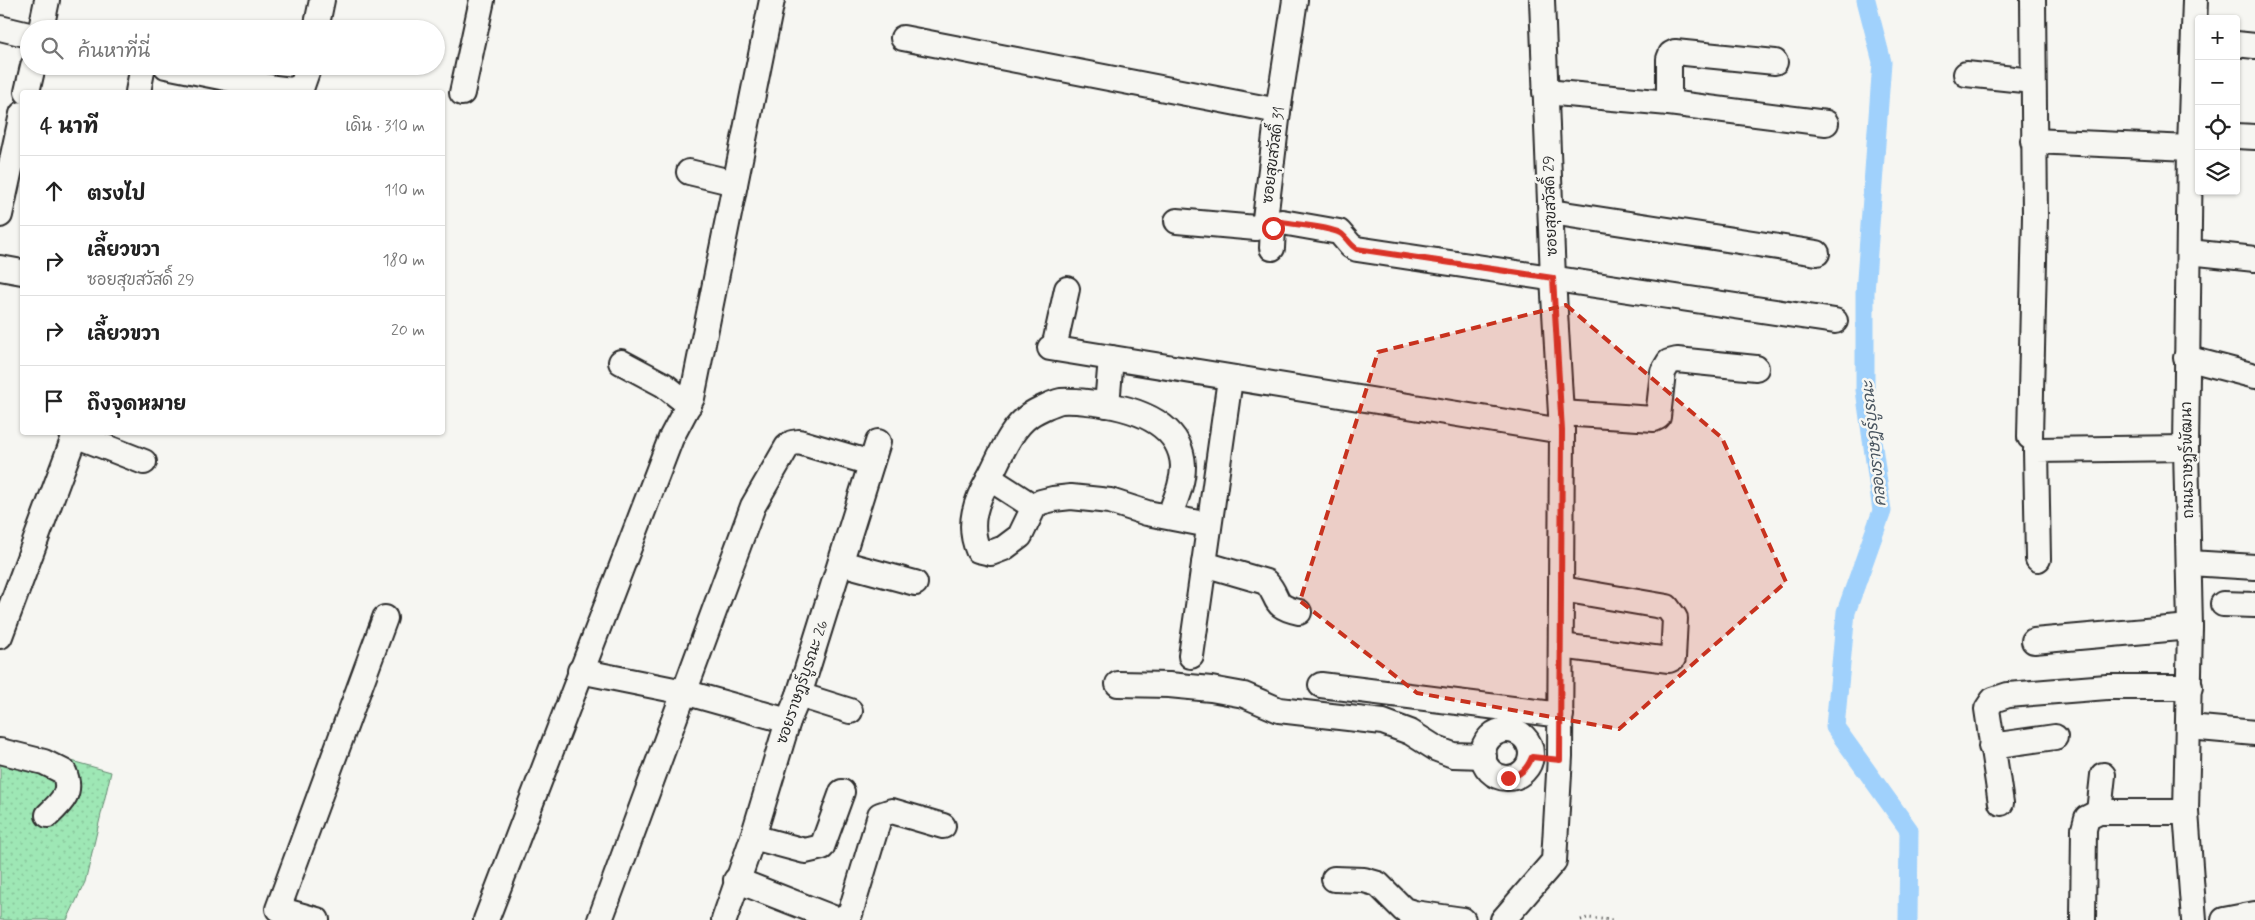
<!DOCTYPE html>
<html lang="th">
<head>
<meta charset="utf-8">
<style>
  :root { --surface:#fff; --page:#f6f6f6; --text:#222; --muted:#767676; --line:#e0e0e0 }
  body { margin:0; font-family:Mynerve,"Playpen Sans Thai",sans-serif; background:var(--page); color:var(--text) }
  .controls { position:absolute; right:15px; top:15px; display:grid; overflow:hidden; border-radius:5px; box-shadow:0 1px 4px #0004 }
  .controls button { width:45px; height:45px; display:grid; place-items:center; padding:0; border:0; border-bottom:1px solid var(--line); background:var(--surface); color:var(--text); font:25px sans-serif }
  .stop { position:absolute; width:15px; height:15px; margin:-11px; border:4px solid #d93025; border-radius:50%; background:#fff }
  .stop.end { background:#d93025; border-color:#fff; box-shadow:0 1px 5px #0008 }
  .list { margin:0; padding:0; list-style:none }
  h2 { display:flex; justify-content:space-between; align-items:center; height:65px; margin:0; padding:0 20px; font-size:21px }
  h2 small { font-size:16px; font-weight:400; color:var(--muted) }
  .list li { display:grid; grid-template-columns:32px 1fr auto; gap:15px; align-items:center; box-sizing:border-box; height:70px; padding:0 20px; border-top:1px solid var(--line) }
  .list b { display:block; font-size:19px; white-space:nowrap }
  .list p { margin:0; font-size:16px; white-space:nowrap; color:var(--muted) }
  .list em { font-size:16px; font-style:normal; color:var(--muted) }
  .icon { flex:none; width:28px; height:28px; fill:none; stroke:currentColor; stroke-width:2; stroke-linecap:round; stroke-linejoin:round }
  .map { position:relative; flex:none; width:2255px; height:920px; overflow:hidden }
  .search { position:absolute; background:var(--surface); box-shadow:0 1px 4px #0004; left:20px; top:20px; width:425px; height:55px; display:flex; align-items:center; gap:12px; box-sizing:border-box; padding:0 18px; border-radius:28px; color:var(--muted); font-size:19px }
  .panel { position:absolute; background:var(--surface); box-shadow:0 1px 4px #0004; left:20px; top:90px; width:425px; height:345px; border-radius:5px }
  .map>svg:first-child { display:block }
  .garden { fill:url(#garden-dots); stroke:#648970 }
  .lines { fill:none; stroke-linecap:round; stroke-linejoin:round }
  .canal { stroke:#a0d1fc; stroke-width:19 }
  .minor-casing { stroke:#2b2b2b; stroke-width:28 }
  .path { stroke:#2b2b2b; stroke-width:3; stroke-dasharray:1 4; stroke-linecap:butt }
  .minor { stroke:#f6f6f2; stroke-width:24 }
  .route { stroke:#d93025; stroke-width:6 }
  .marked { fill:#c8321e; fill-opacity:0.2; stroke:#c8321e; stroke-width:4; stroke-dasharray:10 6; stroke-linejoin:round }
  .labels { text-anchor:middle; stroke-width:5; stroke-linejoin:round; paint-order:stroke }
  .street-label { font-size:15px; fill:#2b2b2b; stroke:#f6f6f2 }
  .water-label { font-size:16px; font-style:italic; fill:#48545f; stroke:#f6f6f2 }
</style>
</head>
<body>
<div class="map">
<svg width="2255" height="920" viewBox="0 0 2255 920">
  <defs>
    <pattern id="garden-dots" width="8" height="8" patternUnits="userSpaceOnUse" patternTransform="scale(1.25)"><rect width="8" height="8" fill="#9ee7b5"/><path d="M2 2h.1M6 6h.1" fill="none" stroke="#88c69c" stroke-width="1.8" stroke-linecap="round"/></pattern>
  </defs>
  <rect width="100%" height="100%" fill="#f6f6f2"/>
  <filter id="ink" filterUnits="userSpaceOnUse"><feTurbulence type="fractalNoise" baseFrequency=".02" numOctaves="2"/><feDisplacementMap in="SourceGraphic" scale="10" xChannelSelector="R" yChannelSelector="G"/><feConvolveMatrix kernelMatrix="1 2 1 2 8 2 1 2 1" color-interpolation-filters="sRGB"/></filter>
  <g filter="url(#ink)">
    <!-- garden -->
    <polygon class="garden" points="0,741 111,772 85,882 67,920 0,920"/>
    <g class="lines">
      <!-- canal -->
      <polyline class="canal" points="1866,0 1882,62 1865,293 1865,390 1882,511 1846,612 1835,727 1909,830 1908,920"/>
      <defs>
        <g id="minor">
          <polyline points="0,28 29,35"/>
          <polyline points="41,29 47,0"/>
          <polyline points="316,29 322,0"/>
          <polyline points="903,38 1278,111"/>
          <polyline points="2236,44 2255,46"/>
          <polyline points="166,66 275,88 292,90 302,86 309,66"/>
          <polyline points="1966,74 2033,81"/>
          <polyline points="27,92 33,66"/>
          <polyline points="138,92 143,66"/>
          <polyline points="1545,92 1669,103 1826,123"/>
          <polyline points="462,93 482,0"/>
          <polyline points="1669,103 1669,59 1671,54 1675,52 1775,62"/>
          <polyline points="2236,136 2255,137"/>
          <polyline points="2033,141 2190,148"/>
          <polyline points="689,172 735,183"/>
          <polyline points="1551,212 1817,253"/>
          <polyline points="0,215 22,114"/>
          <polyline points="1177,221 1256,228 1261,226 1265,219 1278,111 1295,0"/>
          <polyline points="1272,248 1273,228 1282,222 1339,232 1351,246 1357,249 1835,321"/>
          <polyline points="2189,252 2255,259"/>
          <polyline points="0,268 22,272"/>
          <polyline points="1050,348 1562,431"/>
          <polyline points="1054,348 1067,289"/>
          <polyline points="2186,358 2255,376"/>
          <polyline points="621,362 664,385 689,405"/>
          <polyline points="1107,405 1111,358"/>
          <polyline points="1561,413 1654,419 1658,417 1663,372 1669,362 1677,360 1756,368"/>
          <polyline points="75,435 144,462"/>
          <polyline points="2030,437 2035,216 2033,0"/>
          <polyline points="989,478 1034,507"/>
          <path d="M1169,517C1175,500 1183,484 1183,466C1181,421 1132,408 1096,403C1085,402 1073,400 1061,401C1053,403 1037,410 1030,415C1010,429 1000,457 989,478C976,501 967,524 978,550L991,553L1004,548L1020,536L1034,507L1041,502L1053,499L1071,497L1110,501L1147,513L1209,525"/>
          <polyline points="2038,559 2036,450 2186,448"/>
          <polyline points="841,563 915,583"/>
          <polyline points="2190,563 2255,567"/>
          <path d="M1204,564L1266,582C1281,598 1270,606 1299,612"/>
          <polyline points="2223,604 2255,605"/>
          <polyline points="0,636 76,432"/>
          <polyline points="2034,641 2190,627"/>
          <polyline points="1561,646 1669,660 1673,658 1675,618 1667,607 1562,589"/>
          <polyline points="1191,656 1230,379"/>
          <polyline points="580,671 684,692 788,721"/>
          <polyline points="1118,684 1169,685 1211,689 1244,695 1279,710 1383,722 1410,732 1437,749 1453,755 1484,756"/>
          <polyline points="1321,685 1561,715"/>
          <polyline points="799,695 850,711"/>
          <polyline points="2189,727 2255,733"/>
          <circle cx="1507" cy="754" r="24"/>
          <polyline points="1991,746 2055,737"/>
          <path d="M0,751L44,762L64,772C73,792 62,802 48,815"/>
          <polyline points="2001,803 1987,709 1993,700 2008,695 2107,687 2190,687"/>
          <polyline points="2099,812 2103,775"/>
          <polyline points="753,837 805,851 822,847 842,792"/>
          <polyline points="1334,879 1364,880 1378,884 1404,910 1414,913 1463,920"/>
          <polyline points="736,880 838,920 850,914 880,815 892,811 943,826"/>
          <polyline points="317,920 278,909 385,618"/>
          <polyline points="486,920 671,438 692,398 772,0"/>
          <polyline points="600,920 753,506 787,447 792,443 799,442 871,463"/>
          <polyline points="724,920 753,837 788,721 799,695 878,442"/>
          <polyline points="1503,920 1554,861 1560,756 1562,431 1553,278 1542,0"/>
          <polyline points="2083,920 2084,829 2087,818 2099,812 2186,812"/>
          <polyline points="2194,920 2186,812 2190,627 2186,448 2190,148 2195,0"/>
          <polyline points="2224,920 2255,914"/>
        </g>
      </defs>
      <!-- minor casing -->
      <use href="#minor" class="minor-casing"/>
      <!-- path -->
      <polyline class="path" points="1581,920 1587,918 1613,920"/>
      <!-- minor -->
      <use href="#minor" class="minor"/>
    </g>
  </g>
  <g class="lines" filter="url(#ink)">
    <!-- route -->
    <path class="route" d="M1273,228L1282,222C1298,225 1326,226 1340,233C1347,237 1349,245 1357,249L1553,278L1562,431L1560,756V760L1532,757C1527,769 1521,775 1508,778"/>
  </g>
  <!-- marked area -->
  <path class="marked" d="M1566,305L1722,438L1786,582L1619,729L1417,693L1300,601L1378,352Z"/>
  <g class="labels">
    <!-- street labels -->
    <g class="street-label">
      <text transform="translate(1273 155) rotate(-83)" y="5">ซอยสุขสวัสดิ์ 31</text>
      <text transform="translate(1550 206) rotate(-92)" y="5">ซอยสุขสวัสดิ์ 29</text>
      <text transform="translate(2187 460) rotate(-91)" y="5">ถนนราษฎร์พัฒนา</text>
      <text transform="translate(802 682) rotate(-71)" y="5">ซอยราษฎร์บูรณะ 26</text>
    </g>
    <!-- water labels -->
    <g class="water-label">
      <text transform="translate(1873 444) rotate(-96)" y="6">คลองราษฎร์บูรณะ</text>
    </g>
  </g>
</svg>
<div class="controls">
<button>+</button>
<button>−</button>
<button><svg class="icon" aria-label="locate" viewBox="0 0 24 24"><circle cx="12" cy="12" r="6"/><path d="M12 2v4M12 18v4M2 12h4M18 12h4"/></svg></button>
<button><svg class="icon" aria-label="layers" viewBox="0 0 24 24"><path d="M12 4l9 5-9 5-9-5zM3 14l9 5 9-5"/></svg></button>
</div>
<div class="stop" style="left:1273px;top:228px"></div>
<div class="stop end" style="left:1508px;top:778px"></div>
<div class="search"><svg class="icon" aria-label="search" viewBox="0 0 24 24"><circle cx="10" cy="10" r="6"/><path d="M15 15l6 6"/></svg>ค้นหาที่นี่</div>
<section class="panel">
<h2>4 นาที<small>เดิน · 310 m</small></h2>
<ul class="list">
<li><svg class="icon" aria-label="ahead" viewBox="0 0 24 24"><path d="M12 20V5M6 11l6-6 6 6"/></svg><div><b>ตรงไป</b></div><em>110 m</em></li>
<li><svg class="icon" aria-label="right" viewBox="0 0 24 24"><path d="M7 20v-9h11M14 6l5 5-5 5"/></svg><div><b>เลี้ยวขวา</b><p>ซอยสุขสวัสดิ์ 29</p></div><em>180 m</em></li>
<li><svg class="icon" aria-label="right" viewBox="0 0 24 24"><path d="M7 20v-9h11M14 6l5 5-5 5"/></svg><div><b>เลี้ยวขวา</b></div><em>20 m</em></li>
<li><svg class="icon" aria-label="arrive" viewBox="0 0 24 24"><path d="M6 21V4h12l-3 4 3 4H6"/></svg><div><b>ถึงจุดหมาย</b></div></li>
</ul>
</section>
</div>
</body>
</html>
